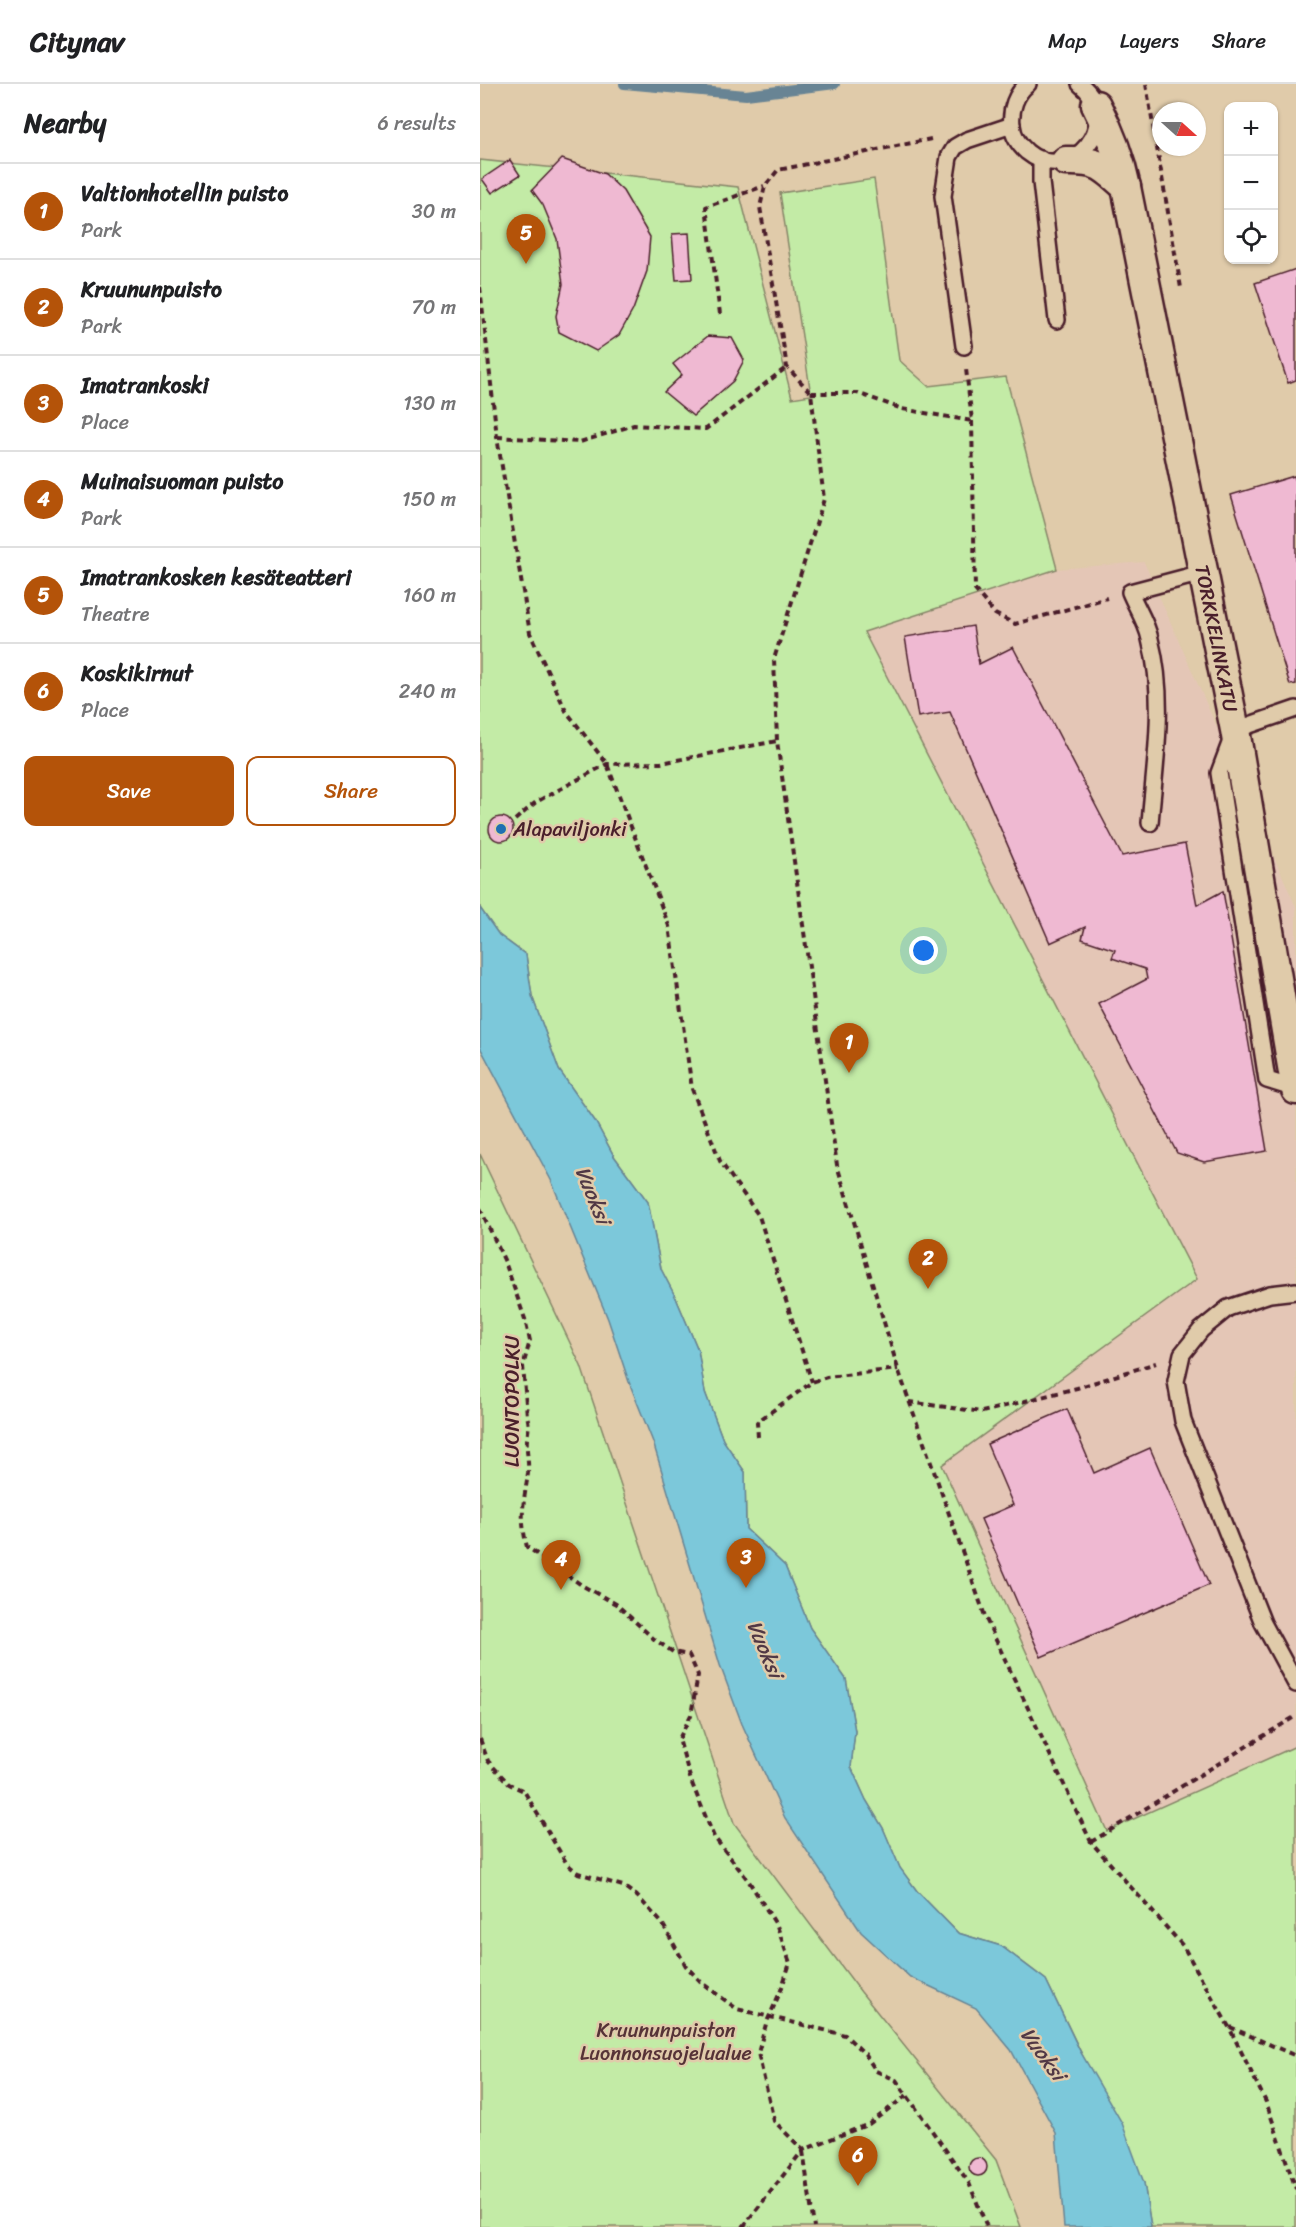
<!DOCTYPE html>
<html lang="en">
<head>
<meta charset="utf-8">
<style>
  :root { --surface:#fff; --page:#f2f2f2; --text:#202124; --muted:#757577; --line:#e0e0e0; --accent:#b45309 }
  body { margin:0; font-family:Sriracha,sans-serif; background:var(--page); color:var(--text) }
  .controls { position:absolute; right:18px; top:18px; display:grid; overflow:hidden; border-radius:12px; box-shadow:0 2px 4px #0004 }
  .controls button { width:54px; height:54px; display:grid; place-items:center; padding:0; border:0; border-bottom:2px solid var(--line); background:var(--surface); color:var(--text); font:30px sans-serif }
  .compass { position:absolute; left:672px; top:18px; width:54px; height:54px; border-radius:50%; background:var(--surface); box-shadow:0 2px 4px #0004; rotate:111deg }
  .you { position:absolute; left:444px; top:867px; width:21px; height:21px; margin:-15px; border:4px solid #fff; border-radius:50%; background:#1a73e8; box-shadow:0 0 0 9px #1a73e833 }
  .badge { display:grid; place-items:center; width:39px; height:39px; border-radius:50%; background:var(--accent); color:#fff; font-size:20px; font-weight:700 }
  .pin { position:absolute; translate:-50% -50px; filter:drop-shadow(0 2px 3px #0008) }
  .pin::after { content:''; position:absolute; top:32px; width:21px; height:18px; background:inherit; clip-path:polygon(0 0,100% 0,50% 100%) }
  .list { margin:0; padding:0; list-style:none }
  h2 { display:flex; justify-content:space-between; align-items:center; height:78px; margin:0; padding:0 24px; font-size:26px }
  h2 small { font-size:20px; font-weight:400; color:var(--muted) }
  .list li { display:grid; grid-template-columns:39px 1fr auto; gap:18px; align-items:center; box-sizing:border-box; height:96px; padding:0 24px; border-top:2px solid var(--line) }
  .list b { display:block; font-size:22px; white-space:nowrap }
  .list p { margin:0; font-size:20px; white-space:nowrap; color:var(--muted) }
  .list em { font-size:20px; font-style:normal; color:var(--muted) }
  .actions { display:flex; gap:12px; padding:18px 24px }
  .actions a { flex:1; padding:14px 0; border:2px solid var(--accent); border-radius:12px; text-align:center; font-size:21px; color:var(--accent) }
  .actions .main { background:var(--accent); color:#fff }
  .icon { flex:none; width:33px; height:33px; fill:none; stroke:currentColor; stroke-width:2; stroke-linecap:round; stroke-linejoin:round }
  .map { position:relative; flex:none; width:816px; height:2143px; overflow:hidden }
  header { display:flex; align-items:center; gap:36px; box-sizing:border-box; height:84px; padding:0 30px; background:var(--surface); border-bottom:2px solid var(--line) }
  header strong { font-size:28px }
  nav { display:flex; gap:33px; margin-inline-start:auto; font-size:21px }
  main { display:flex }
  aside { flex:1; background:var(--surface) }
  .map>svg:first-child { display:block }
  .built { fill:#e4c6b6 }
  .green { fill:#c3eba6; stroke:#868568; stroke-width:1.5 }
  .water { fill:#7bc8da; stroke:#678494; stroke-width:1.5 }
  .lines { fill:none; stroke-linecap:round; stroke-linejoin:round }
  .stream { stroke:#678494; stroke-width:10 }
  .building { fill:#efb9d2; stroke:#4a1f2b; stroke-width:1.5 }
  .service-casing { stroke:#4a1f2b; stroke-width:20 }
  .minor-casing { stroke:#4a1f2b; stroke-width:33 }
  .path { stroke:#4a1f2b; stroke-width:4; stroke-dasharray:6 4.5; stroke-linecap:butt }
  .service { stroke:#e0cbaa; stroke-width:15 }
  .minor { stroke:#e0cbaa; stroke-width:28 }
  .poi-dot { fill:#1f6fb2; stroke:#e0cbaa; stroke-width:2 }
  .labels { text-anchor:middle; stroke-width:5; stroke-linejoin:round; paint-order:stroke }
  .street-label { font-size:20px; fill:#4a1f2b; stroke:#e0cbaa }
  .poi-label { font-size:20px; fill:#4a1f2b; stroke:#e0cbaa; text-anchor:start }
  .park-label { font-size:20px; fill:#563337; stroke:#e0cbaa }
  .water-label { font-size:21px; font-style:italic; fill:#513845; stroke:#e0cbaa }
</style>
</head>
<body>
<header>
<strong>Citynav</strong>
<nav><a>Map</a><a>Layers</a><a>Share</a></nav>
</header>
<main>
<aside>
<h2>Nearby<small>6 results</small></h2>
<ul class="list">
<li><span class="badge">1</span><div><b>Valtionhotellin puisto</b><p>Park</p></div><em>30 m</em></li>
<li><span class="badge">2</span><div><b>Kruununpuisto</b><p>Park</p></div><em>70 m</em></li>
<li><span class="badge">3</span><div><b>Imatrankoski</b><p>Place</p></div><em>130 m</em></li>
<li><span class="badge">4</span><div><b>Muinaisuoman puisto</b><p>Park</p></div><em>150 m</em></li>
<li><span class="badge">5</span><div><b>Imatrankosken kesäteatteri</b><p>Theatre</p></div><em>160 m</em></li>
<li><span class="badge">6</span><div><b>Koskikirnut</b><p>Place</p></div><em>240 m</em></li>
</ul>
<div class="actions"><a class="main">Save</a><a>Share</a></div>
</aside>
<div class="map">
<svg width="816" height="2143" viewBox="0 0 816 2143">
  <rect width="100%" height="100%" fill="#e0cbaa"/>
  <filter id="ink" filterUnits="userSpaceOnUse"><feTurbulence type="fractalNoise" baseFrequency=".0167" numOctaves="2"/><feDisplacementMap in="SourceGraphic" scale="12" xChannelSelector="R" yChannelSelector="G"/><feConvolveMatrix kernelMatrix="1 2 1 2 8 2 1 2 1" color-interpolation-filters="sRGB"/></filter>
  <g filter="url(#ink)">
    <!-- built -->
    <polygon class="built" points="664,478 816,823 816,1662 628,1747 462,1381 717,1195 384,548 577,485"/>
    <!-- green -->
    <g class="green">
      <polygon points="0,76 258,103 312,314 331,311 300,109 394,95 419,276 448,302 526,293 577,485 384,548 717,1195 462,1381 627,1747 816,1662 816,2143 671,2143 664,2099 566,1896 521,1862 478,1849 437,1807 420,1784 403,1744 386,1716 371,1683 375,1647 366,1595 330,1544 305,1482 266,1445 265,1388 243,1356 225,1308 218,1266 196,1214 181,1185 168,1118 134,1072 115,1037 79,986 52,912 46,871 19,851 0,824"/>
      <polygon points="0,1070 101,1282 254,1739 381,1908 516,2076 541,2143 0,2143"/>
    </g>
    <!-- water -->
    <polygon class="water" points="0,824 19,851 46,871 52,912 79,986 115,1037 134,1072 168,1118 181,1185 196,1214 218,1266 225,1308 243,1356 265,1388 266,1445 305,1482 330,1544 366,1595 375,1647 371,1683 386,1716 403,1744 420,1784 437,1807 478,1849 521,1862 566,1896 600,1967 642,2039 664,2099 671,2143 584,2143 576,2049 531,1966 496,1924 430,1893 381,1848 305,1734 262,1640 240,1581 173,1358 149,1298 128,1235 71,1096 0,963"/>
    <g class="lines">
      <!-- stream -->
      <polyline class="stream" points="144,0 266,11 355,0"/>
    </g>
    <!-- building -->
    <g class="building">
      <polygon points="82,75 125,90 143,107 170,153 167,187 153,226 139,251 116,267 79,248 76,232 83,200 77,155 63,121 52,106"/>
      <polygon points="30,76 40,91 12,109 2,95"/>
      <polygon points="209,149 212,195 196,196 192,150"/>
      <polygon points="816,185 816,296 808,299 775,199"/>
      <polygon points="228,252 252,254 264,276 253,297 213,332 184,308 202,291 193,280"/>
      <polygon points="814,392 816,397 816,600 810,601 751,411"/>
      <polygon points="493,542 499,580 533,563 642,772 705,760 717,821 743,807 787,1067 724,1078 697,1069 619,920 667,895 665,885 632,874 635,866 602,855 605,843 570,859 470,628 438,633 425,553"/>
      <circle cx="21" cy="745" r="12"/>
      <polygon points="587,1325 614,1389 670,1364 729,1501 561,1573 501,1435 533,1421 507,1360"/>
      <circle cx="498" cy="2083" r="9"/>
    </g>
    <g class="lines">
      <defs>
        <g id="service">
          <path d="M548,0C536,9 530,26 532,41C533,51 539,61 547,68C591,104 646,37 600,0"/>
          <polyline points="561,75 561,98 577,236"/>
          <polyline points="484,262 463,112 469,73 475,63 487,56 532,41"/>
          <path d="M670,739C675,677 686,616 670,555C667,539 656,523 650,508L722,489"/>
          <polyline points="816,1005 787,996 739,689 755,646 816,625"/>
          <polyline points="816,1207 790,1210 748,1224 721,1246 702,1270 696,1297 703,1337 783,1539 816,1600"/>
        </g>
        <g id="minor">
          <path id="s1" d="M616,21C630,48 640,74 646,103L755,646L816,1006"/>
          <path d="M586,77C618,76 623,82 646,103"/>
        </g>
      </defs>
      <!-- service casing -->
      <use href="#service" class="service-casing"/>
      <!-- minor casing -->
      <use href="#minor" class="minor-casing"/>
      <!-- path -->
      <g class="path">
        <polyline points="666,0 701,204"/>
        <polyline points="451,55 298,86 285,102 280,123 307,283 331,309 344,415 294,575 297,657 357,1081 418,1285 506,1535 611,1758 703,1862 749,1943 786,2018 816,2105"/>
        <polyline points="0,203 17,353 50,549 86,627 127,680 189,842 212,1005 240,1077 279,1132 332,1298"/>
        <polyline points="240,230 226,123 284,102"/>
        <polyline points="331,309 377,309 422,325 492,337 486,285"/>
        <polyline points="492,337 495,506 515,530 535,540 627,514"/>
        <polyline points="17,353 100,358 154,341 226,345 307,283"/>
        <polyline points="35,736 56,718 127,680 181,679 297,657"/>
        <path d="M0,1124L25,1178L45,1235L50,1257L43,1282L47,1332C50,1341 48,1347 47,1355C46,1366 49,1378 48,1389C44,1419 39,1431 47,1463L103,1502L136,1520L174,1555L193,1568L209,1571L218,1591L211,1631L199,1655L211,1697L234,1753L268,1796L297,1842L310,1879L301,1906L286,1940L278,1969L294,2037L323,2066"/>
        <polyline points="429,1318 502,1328 597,1304 676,1279"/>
        <polyline points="278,1353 277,1338 332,1298 347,1293 418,1285"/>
        <polyline points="0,1655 8,1677 29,1700 44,1707 87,1780 98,1789 143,1802 157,1812 182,1839 206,1882 222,1899 257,1925 365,1951 385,1970 396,1987 416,1996 489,2099 507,2143"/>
        <polyline points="611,1758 816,1632"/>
        <polyline points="750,1943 816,1972"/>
        <polyline points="323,2067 334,2143"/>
        <polyline points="263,2143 323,2066 389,2040 427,2011"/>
      </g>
      <!-- service -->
      <use href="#service" class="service"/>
      <!-- minor -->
      <use href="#minor" class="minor"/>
    </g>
  </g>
  <!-- markers -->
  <circle class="poi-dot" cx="21" cy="745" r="6"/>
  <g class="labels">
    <!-- street labels -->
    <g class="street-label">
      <text dy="7" stroke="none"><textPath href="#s1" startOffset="548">TORKKELINKATU</textPath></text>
      <text transform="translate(32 1317) rotate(-90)" y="7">LUONTOPOLKU</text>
    </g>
    <!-- poi labels -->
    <g class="poi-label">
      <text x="33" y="752">Alapaviljonki</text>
    </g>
    <!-- park labels -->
    <g class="park-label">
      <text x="186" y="1953">Kruununpuiston<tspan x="186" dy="23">Luonnonsuojelualue</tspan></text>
    </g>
    <!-- water labels -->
    <g class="water-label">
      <text transform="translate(113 1111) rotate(68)" y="7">Vuoksi</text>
      <text transform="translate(285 1565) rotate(67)" y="7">Vuoksi</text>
      <text transform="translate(563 1970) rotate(54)" y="7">Vuoksi</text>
    </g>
  </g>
</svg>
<div class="controls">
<button>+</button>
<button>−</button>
<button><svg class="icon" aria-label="locate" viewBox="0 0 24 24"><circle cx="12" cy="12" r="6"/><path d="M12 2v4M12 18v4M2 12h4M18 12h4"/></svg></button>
</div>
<svg class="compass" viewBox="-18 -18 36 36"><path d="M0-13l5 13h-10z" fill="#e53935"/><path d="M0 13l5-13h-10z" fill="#757577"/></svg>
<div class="you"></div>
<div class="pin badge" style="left:369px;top:989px">1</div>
<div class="pin badge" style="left:448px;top:1205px">2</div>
<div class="pin badge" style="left:266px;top:1504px">3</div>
<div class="pin badge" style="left:81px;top:1506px">4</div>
<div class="pin badge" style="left:46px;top:180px">5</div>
<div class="pin badge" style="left:378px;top:2102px">6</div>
</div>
</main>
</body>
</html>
